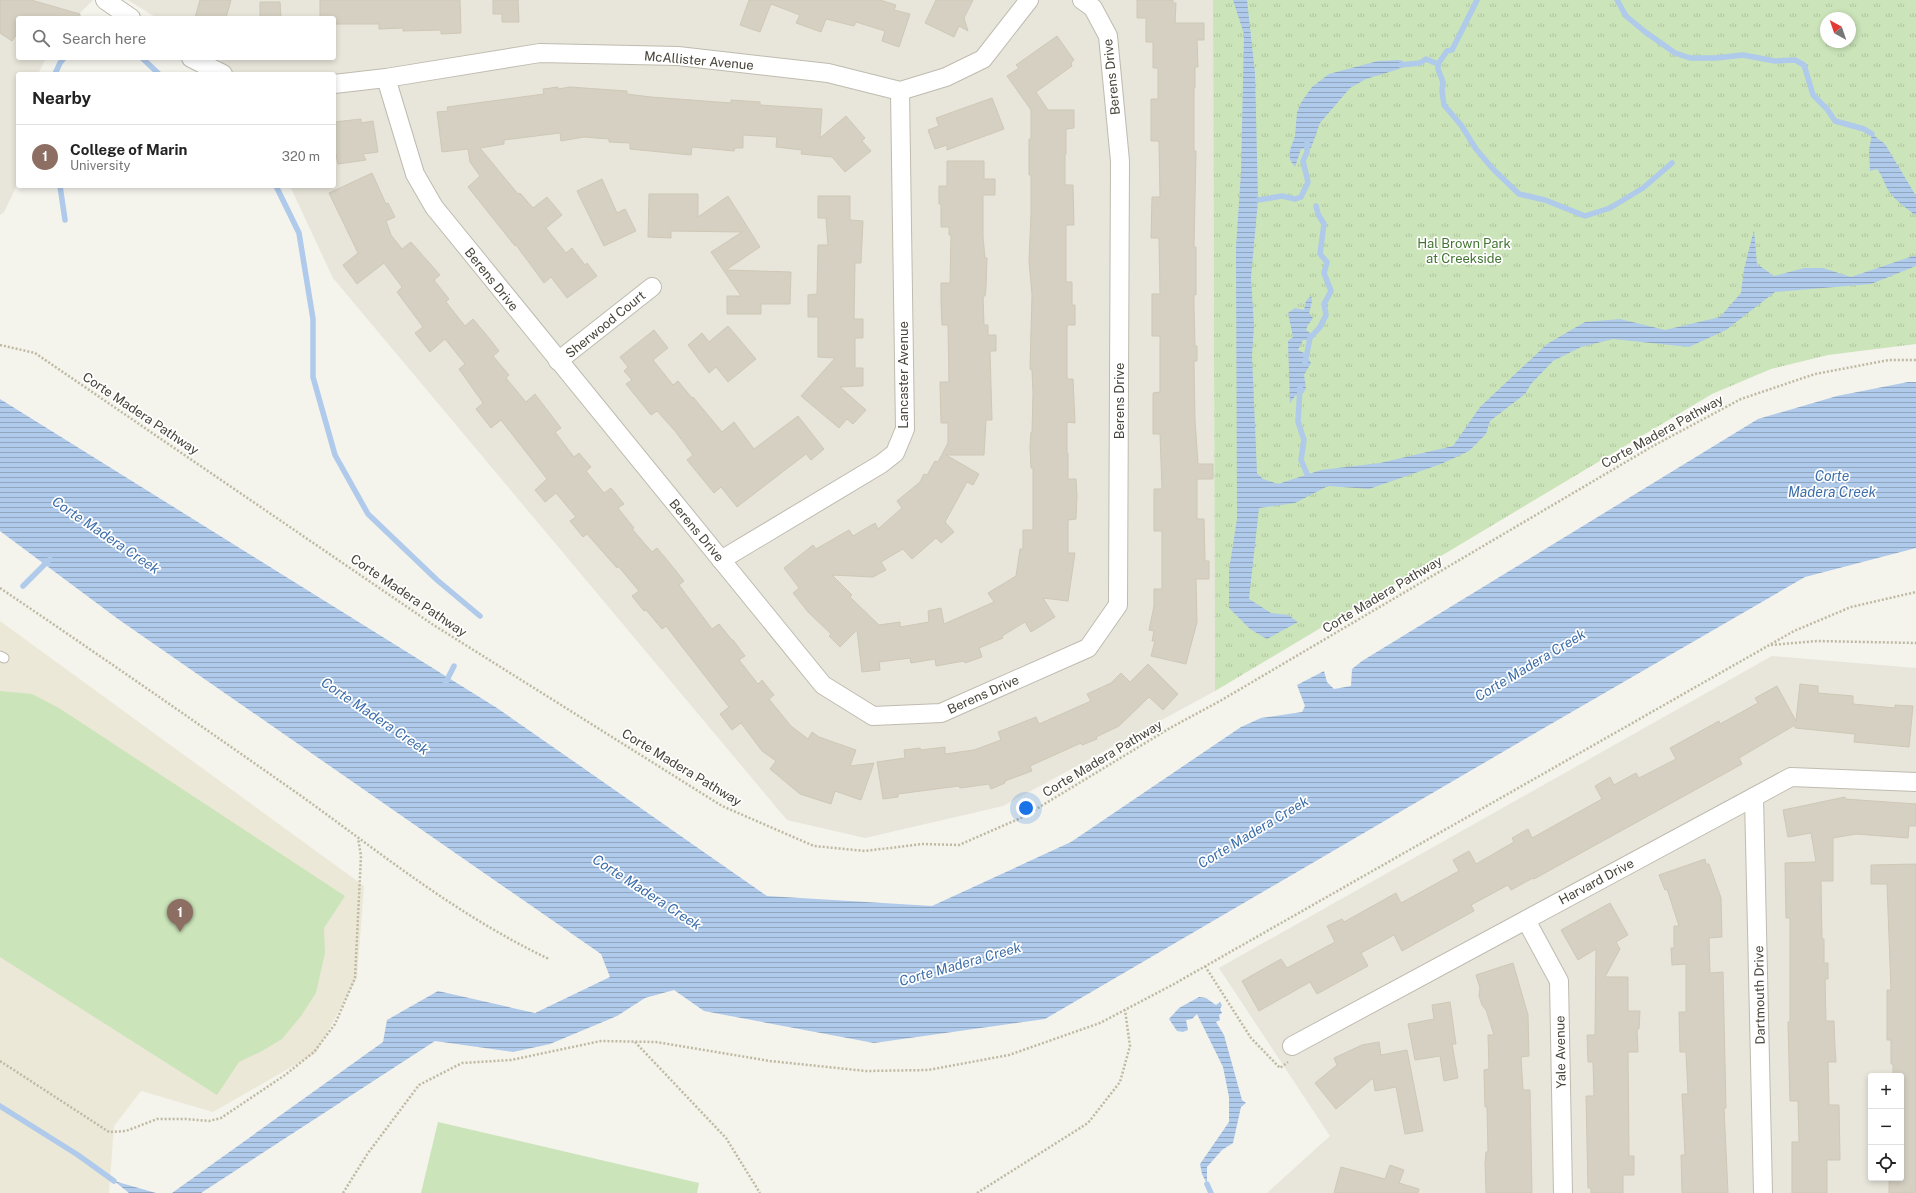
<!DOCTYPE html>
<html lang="en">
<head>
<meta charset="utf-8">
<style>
  :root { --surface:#fff; --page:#f2f2f2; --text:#222; --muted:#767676; --line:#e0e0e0; --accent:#0b8043 }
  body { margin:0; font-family:"Public Sans",sans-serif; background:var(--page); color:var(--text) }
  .controls { position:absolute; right:12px; bottom:12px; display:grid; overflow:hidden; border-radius:4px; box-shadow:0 2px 6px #0003 }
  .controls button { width:36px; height:36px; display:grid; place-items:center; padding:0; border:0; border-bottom:1px solid var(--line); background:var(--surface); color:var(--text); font:20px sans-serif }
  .compass { position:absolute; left:1820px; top:12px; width:36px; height:36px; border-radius:50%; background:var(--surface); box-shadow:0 2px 6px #0003; rotate:320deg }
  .you { position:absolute; left:1026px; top:808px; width:14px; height:14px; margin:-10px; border:3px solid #fff; border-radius:50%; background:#1a73e8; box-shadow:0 0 0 6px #1a73e833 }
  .badge { display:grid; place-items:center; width:26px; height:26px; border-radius:50%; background:var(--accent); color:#fff; font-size:13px; font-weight:700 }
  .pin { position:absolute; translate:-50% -33px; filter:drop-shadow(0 1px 2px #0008) }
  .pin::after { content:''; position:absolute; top:21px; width:14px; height:12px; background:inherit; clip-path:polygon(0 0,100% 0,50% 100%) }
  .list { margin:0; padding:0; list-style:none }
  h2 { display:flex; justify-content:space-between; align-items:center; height:52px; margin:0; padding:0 16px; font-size:17px }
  h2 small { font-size:13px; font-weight:400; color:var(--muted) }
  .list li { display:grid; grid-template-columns:26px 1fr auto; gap:12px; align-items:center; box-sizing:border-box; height:64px; padding:0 16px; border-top:1px solid var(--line) }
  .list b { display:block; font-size:15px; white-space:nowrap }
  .list p { margin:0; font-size:13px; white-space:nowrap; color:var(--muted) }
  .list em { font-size:13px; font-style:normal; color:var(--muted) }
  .icon { flex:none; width:22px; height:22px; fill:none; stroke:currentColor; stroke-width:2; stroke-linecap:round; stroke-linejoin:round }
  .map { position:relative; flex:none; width:1916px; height:1193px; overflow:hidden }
  .search { position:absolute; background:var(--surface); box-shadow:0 2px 6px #0003; left:16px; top:16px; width:320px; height:44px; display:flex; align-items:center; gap:10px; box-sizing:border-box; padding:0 14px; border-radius:4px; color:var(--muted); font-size:15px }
  .panel { position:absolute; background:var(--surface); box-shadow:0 2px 6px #0003; left:16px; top:72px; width:320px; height:116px; border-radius:4px }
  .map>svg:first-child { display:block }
  .residential { fill:#e8e5da; fill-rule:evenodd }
  .education { fill:#ece8d7 }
  .grass { fill:#cbe4b9 }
  .park { fill:url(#park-tufts); fill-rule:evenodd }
  .water { fill:url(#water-rules) }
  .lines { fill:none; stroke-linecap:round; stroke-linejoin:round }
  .stream { stroke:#afcaea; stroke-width:5.5 }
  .building { fill:#d5d0c2; stroke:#cfc8b6 }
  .lane-casing { stroke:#bfbbaf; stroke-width:11 }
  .street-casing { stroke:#bfbbaf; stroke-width:20 }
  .path { stroke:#bfb9a2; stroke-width:2.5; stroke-dasharray:2 2; stroke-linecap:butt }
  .lane { stroke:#fff; stroke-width:9 }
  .street { stroke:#fff; stroke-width:18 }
  .labels { text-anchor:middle; stroke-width:3.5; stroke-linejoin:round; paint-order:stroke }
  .street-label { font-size:13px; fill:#48443a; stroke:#fff }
  .park-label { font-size:13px; fill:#437433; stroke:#fff }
  .water-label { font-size:14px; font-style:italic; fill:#3d6ea9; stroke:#fff }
</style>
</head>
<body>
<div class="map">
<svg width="1916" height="1193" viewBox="0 0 1916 1193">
  <defs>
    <pattern id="park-tufts" width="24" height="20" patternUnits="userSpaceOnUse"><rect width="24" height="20" fill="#cbe4b9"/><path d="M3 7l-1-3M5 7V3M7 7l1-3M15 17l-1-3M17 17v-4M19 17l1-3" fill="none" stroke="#b0c5a0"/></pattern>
    <pattern id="water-rules" width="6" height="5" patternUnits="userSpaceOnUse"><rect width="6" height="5" fill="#afcaea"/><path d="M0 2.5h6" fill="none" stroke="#90a6bf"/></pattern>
  </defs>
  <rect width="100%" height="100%" fill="#f4f3ec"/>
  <!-- residential -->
  <g class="residential">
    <polygon points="0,0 93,0 75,18 18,18 18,58 46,58 38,74 18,74 18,183 4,212 0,215"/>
    <polygon points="128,0 1213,0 1215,691 1003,806 865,838 787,820 333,278 290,186 334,186 334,74 230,74 219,58 334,58 334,18 157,18"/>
    <path d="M1772,656L1916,668V1193H1267L1330,1136L1219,968ZM1871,1076H1901V1178H1871Z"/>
  </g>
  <!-- education -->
  <polygon class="education" points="0,621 364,886 357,978 316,1053 213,1112 141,1091 114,1126 109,1193 0,1193"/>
  <!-- grass -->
  <g class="grass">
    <polygon points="0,691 32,694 59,708 345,896 324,928 325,953 316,993 301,1016 282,1039 262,1051 239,1062 217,1095 0,957"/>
    <polygon points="438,1122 699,1183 697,1193 421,1193"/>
  </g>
  <!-- park -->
  <path class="park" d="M1213,0H1916V344L1828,355L1771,369L1712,394L1215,691ZM1826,18H1850V42H1826Z"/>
  <!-- water -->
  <g class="water">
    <polygon points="1233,0 1247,0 1255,73 1258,200 1251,278 1254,326 1252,355 1257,473 1263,479 1278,484 1321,470 1380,463 1453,446 1480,407 1547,344 1585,322 1620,319 1665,330 1720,317 1741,293 1744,269 1754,230 1757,264 1774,276 1804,268 1823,268 1851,277 1916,255 1916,266 1871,284 1775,292 1726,330 1689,347 1613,339 1581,347 1553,361 1531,384 1525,394 1490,421 1486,434 1469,451 1441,464 1369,489 1328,486 1295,503 1259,508 1249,599 1271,613 1288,615 1298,622 1267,639 1250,629 1229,608 1229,570 1237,519 1236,247 1241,172 1244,34"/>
    <polygon points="1401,60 1406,64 1399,69 1366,79 1350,88 1320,123 1311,148 1301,149 1295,167 1290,160 1290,150 1295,136 1297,112 1302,101 1312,87 1329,74 1378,61"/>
    <path d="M1872,134L1885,144L1916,196V216C1907,208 1898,203 1891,194C1885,187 1884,178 1877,169L1870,171L1869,150Z"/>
    <polygon points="1311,296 1312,301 1309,314 1313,318 1308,325 1306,330 1311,334 1312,340 1303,340 1298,350 1304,353 1311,363 1304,375 1306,388 1304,392 1296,395 1290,403 1288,341 1293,337 1288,313 1295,308 1304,310 1306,301"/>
    <polygon points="1908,382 1916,382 1916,548 1805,577 1525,739 1045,1019 874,1043 704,1011 674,990 645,998 617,1016 550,1044 513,1052 435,1041 201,1193 172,1193 383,1042 387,1020 438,991 535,1013 610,977 601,954 118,619 0,531 0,399 497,708 767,896 932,906 1071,842 1241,727 1261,718 1302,712 1305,706 1297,685 1324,671 1327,682 1334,689 1351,686 1352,669 1362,661 1758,419 1837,396"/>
    <polygon points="1199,997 1206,998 1216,1005 1220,1002 1222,1005 1220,1009 1222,1013 1219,1015 1220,1020 1216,1022 1224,1035 1242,1100 1246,1103 1241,1107 1233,1143 1222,1150 1207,1167 1207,1184 1202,1174 1200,1164 1229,1122 1229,1097 1223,1067 1197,1014 1192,1019 1186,1020 1188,1030 1183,1032 1177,1031 1169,1019 1179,1008"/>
    <polygon points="114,1181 156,1193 129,1193"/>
  </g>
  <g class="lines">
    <!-- stream -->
    <g class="stream">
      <polyline points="1617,0 1626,16 1644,31 1675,53 1690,58 1716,58 1743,55 1775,61 1795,60 1804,65 1813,95 1827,109 1835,121 1864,129 1872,134"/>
      <polyline points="142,58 159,74"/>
      <polyline points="1438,64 1447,51 1452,50 1477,0"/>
      <polyline points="1400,65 1420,63 1426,59 1438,64 1438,69 1443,82 1442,91 1444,105 1461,125 1476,149 1493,169 1519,194 1545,200 1585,216 1610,208 1643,188 1672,163"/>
      <polyline points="55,74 60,63 64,58"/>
      <polyline points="60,186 65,220"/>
      <polyline points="276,186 299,233 313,319 313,377 335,455 368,514 437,580 480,616"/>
      <polyline points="1258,200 1282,196 1295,199 1301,197 1308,182 1303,161 1307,152 1307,141"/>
      <polyline points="1305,363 1310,338 1320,327 1326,315 1324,304 1331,291 1324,273 1327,262 1320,254 1324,224 1318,214 1316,206"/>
      <polyline points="1300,387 1298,422 1304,440 1301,460 1307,474"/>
      <polyline points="23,586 50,559"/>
      <polyline points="445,684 454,666"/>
      <polyline points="0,1106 78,1155 114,1181"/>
      <polyline points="1207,1184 1211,1193"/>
    </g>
  </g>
  <!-- building -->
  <g class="building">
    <polygon points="0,0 31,0 80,14 80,18 18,18 18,32 12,41 0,33"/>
    <polygon points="200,0 231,0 226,18 195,18"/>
    <polygon points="320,0 460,0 461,33 441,34 441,30 403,31 403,28 379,29 379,24 334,24 334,18 320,18"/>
    <polygon points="493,0 518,0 519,22 502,22 502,14 493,14"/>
    <polygon points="749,0 880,0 896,5 894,10 910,14 899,47 882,41 885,31 856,22 854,26 826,19 821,32 796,23 800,15 771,4 760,32 740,25"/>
    <polygon points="936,0 973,0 964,18 968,31 959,26 954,37 925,23"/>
    <polygon points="1137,0 1173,0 1173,3 1176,3 1175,23 1204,23 1204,40 1197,40 1198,67 1195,67 1195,88 1194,88 1194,151 1196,151 1194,247 1196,247 1196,295 1194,294 1194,306 1195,346 1197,346 1197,361 1194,361 1195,420 1198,464 1213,464 1213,479 1197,479 1197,519 1204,519 1205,561 1209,561 1209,579 1196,579 1197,622 1186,664 1151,656 1155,641 1152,641 1154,631 1149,630 1154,606 1154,589 1162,589 1162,531 1154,531 1154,489 1162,489 1160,434 1153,434 1153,393 1160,392 1160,336 1152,336 1152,294 1160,294 1159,238 1151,238 1152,197 1160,197 1159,141 1151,141 1151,99 1158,99 1158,68 1153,68 1153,42 1146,42 1146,18 1137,18"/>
    <polygon points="260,2 280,2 281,18 260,18"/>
    <polygon points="1057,36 1074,60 1071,63 1072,66 1036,92 1048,110 1074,110 1074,128 1066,129 1066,154 1065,154 1065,185 1073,185 1074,225 1066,225 1066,282 1072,282 1072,305 1075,305 1075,325 1067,325 1067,379 1073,379 1075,423 1067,422 1067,453 1068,453 1068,479 1076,479 1077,496 1076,519 1068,520 1068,553 1075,553 1068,601 1043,598 1055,617 1031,632 1025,622 1002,636 1003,638 979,648 982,657 965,663 964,661 936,666 935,659 911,663 910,658 879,662 880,670 862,672 857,630 840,647 829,636 831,634 808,612 793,593 799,588 784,568 813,545 816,549 849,530 853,536 875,523 878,529 902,508 897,501 920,482 924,474 927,475 935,461 938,462 948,443 948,423 941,423 940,382 949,382 948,325 942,325 941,302 941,283 950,283 951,235 949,235 949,227 941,227 941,204 939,204 939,186 947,186 947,161 984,161 984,179 995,179 995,195 983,195 983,237 985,258 987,258 986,288 985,296 983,296 984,325 988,325 988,335 996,335 996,351 990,351 992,420 986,420 984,455 946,455 979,474 973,485 967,482 945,522 954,532 941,543 936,538 912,559 903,549 881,562 886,570 873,577 832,575 852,595 850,597 879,625 900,622 900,627 929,622 928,611 941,608 944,624 994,602 988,593 1016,576 1020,549 1023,549 1023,530 1033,530 1033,468 1031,468 1030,447 1031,432 1032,433 1033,393 1032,370 1030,369 1032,295 1029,261 1031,215 1031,175 1029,175 1029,139 1031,139 1031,110 1007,76 1019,68 1016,65"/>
    <polygon points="558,87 558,89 570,87 627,91 627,94 651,97 731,103 731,100 760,102 760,105 822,109 820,138 846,116 865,138 862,141 871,151 845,172 832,157 801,154 802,150 776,147 777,137 743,135 743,148 735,148 734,151 692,147 691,155 630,149 630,143 609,142 609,139 584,137 561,141 560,133 504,140 504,144 480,148 518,194 520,193 533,208 547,197 562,215 546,228 566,253 572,248 585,265 587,263 597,276 567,298 551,277 544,283 516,245 515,246 468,187 480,176 470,162 468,149 442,152 437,112 448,111 447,107 544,94 543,89"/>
    <polygon points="992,98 1004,129 947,150 947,145 935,149 928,130 939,126 936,118"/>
    <polygon points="361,119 361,123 373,121 378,152 363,154 366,160 338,164 335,150 334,150 334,122"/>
    <polygon points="372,173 386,204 388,203 395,217 386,221 391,235 402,249 411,242 440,275 434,280 449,299 446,302 465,326 473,319 489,338 499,351 493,356 509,375 506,378 526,402 535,394 561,428 555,432 574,457 579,453 591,467 586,471 604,493 611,488 624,504 618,508 634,528 632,529 652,552 657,548 668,561 684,581 679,585 712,629 719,624 732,640 733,640 745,656 739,660 758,684 762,680 774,695 769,699 791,726 808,739 812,732 819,737 856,750 850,766 874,763 861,800 835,791 831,804 800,794 770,769 776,761 762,751 741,723 732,730 720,714 729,707 666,626 662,629 646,610 644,611 632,596 639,591 618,566 617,568 587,534 583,537 570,521 576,517 556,493 545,502 535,490 547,479 501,420 491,428 476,409 483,403 459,369 465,364 445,339 430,352 415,333 423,327 397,292 402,287 384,263 357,284 343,265 358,253 329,193"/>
    <polygon points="602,179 617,213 625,209 636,231 604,246 577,191"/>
    <polygon points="649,194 698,194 698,217 728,196 760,247 726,270 791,272 790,304 761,304 761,314 727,314 727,296 741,296 711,252 742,232 671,231 671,238 648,237"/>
    <polygon points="818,196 850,196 850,220 863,221 861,263 855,263 854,319 863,319 863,338 855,338 855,368 863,368 863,386 840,387 866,410 853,424 847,419 839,428 801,396 835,358 818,357 818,317 808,317 808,295 817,294 818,245 828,245 826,218 818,218"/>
    <polygon points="728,326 756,359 728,382 716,367 709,373 688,345 702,333 709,342"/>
    <polygon points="654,330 668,348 653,360 673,385 678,381 692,398 693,397 722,432 734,422 754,449 798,416 824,449 811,460 806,454 737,507 721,487 714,493 687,460 693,455 675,431 657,411 651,415 626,384 632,380 624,371 628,367 620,357"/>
    <polygon points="1148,664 1178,694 1163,710 1149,697 1119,726 1096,737 1097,739 1082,745 1081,743 1030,766 1032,771 1005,781 1005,783 991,789 989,784 960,788 959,786 898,794 898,797 883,799 877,762 905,758 904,750 920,748 921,750 945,747 945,754 974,750 1001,740 998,732 1036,717 1039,724 1091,701 1087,694 1111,683 1121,673 1130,682"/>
    <polygon points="1800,684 1818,686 1818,693 1853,696 1853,704 1895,708 1895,705 1913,706 1909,747 1854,742 1855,734 1795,728 1795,725 1739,758 1742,764 1534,879 1533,878 1511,890 1508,885 1471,905 1474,911 1402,951 1394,935 1361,953 1368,966 1317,994 1310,982 1259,1011 1242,981 1281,959 1287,968 1335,942 1327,926 1342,919 1344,922 1396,893 1401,903 1459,871 1453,860 1469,851 1476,864 1514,842 1512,838 1528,829 1532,838 1602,799 1595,786 1610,777 1614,785 1636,773 1639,778 1676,759 1670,748 1719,721 1720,724 1758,703 1755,698 1777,686 1796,721"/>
    <polygon points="1845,797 1845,799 1916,804 1916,826 1909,826 1908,838 1856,834 1833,838 1833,881 1821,881 1822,939 1824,939 1824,963 1828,963 1828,979 1825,979 1826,1021 1834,1021 1835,1047 1836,1062 1828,1062 1829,1105 1839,1105 1840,1160 1827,1160 1827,1193 1792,1193 1792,1142 1799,1142 1798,1101 1790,1101 1788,1022 1790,1022 1790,918 1786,918 1785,863 1816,862 1811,833 1788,837 1783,810"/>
    <polygon points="1705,859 1706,864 1709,864 1721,898 1722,937 1709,938 1710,973 1723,972 1726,1108 1724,1108 1728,1193 1682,1193 1681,1155 1685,1155 1682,1094 1688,1094 1686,1052 1680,1052 1679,1012 1686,1012 1686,964 1672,965 1671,948 1674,948 1674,926 1679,926 1667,889 1665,890 1659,875"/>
    <polygon points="1916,864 1916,1193 1889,1193 1889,1178 1901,1178 1901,1076 1893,1076 1893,1064 1891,1064 1891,1040 1887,1040 1887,990 1891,990 1887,884 1871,884 1871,865"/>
    <polygon points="1610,903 1628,935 1616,942 1620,949 1605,977 1628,977 1628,1011 1640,1011 1639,1029 1637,1029 1638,1052 1628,1052 1629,1156 1634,1156 1634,1175 1623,1175 1623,1193 1591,1193 1591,1188 1588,1188 1586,1096 1594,1096 1593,1062 1588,1062 1587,1035 1595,1035 1596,949 1578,960 1561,930"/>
    <polygon points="1513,963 1528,1015 1529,1056 1521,1057 1523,1090 1530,1090 1532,1193 1486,1193 1485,1163 1486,1152 1488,1152 1487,1107 1485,1107 1484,1070 1489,1069 1488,1035 1494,1035 1486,1010 1482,1005 1479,996 1480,988 1476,975"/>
    <polygon points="1450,1002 1456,1044 1452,1044 1458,1078 1444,1081 1440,1056 1415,1060 1408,1024 1434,1019 1432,1005"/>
    <polygon points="1379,1042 1381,1055 1407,1050 1423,1131 1405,1134 1396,1087 1375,1091 1373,1078 1336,1109 1315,1083 1337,1065 1334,1058 1362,1045"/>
    <polygon points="1390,1165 1404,1170 1399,1183 1419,1189 1418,1193 1334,1193 1341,1167 1385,1179"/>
  </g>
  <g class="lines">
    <defs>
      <polyline id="lane" points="0,656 4,658"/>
      <g id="street">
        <polyline points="105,0 131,18"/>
        <polyline points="191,58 223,74"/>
        <polyline points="386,78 415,174 434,207 823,685 873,716 941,713 1088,648 1118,605 1120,161 1108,36 1093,8 1082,0"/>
        <polyline points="334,84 386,78 540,53 678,56 828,73 900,91 946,77 983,59 1029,0"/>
        <polyline points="558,361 652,287"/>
        <polyline points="721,560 881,464 895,453 905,429 900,91"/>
        <polyline points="1754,797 1763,1193"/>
        <polyline points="1526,920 1559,981 1563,1193"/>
        <polyline points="1292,1046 1791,777 1916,782"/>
      </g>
    </defs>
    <!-- lane casing -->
    <use href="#lane" class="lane-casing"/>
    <!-- street casing -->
    <use href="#street" class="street-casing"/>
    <!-- path -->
    <g class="path">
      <polyline points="0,345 35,353 432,624 722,806 814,846 865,851 922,844 959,845 1023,817 1170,728 1220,701 1653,446 1741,399 1815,374 1889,360 1916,360"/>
      <path d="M0,588C102,657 203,727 304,798C383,855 460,917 549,959"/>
      <polyline points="1771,645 1817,641 1916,643"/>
      <polyline points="1205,966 1251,1038 1280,1068 1288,1062"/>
      <polyline points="635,1042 726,1138 760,1193"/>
      <polyline points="0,1061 109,1132 126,1131 157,1119 186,1119 209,1121 221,1118 285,1075 314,1052 335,1024 355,978 361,856 358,838"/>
      <polyline points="343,1193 368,1153 419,1085 462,1063 511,1060 601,1041 656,1042 770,1061 866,1071 928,1070 1009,1055 1100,1023 1174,984 1794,631 1851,607 1916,592"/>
      <polyline points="977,1193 1088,1123 1120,1082 1130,1046 1125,1010"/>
    </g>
    <!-- lane -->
    <use href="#lane" class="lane"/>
    <!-- street -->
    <use href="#street" class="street"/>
  </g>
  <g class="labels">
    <!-- street labels -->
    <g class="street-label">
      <text transform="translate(699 60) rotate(5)" y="5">McAllister Avenue</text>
      <text transform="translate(1111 77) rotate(-96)" y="5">Berens Drive</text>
      <text transform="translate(492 279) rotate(51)" y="5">Berens Drive</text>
      <text transform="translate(605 324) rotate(-39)" y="5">Sherwood Court</text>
      <text transform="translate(903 375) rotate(-90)" y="5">Lancaster Avenue</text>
      <text transform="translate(1119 401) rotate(-90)" y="5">Berens Drive</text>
      <text transform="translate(141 413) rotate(34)" y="5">Corte Madera Pathway</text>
      <text transform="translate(1662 431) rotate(-29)" y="5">Corte Madera Pathway</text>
      <text transform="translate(697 530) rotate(50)" y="5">Berens Drive</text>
      <text transform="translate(1382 594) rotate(-31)" y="5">Corte Madera Pathway</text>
      <text transform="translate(409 595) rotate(34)" y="5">Corte Madera Pathway</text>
      <text transform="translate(983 694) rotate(-24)" y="5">Berens Drive</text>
      <text transform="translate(1102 758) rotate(-31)" y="5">Corte Madera Pathway</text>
      <text transform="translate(682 767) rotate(31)" y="5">Corte Madera Pathway</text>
      <text transform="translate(1596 881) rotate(-28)" y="5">Harvard Drive</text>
      <text transform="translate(1759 995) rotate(-91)" y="5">Dartmouth Drive</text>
      <text transform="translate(1560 1052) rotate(-91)" y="5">Yale Avenue</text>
    </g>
    <!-- park labels -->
    <g class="park-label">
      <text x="1464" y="248">Hal Brown Park<tspan x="1464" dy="15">at Creekside</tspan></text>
    </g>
    <!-- water labels -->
    <g class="water-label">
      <text x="1832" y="481">Corte<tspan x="1832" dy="16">Madera Creek</tspan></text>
      <text transform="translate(106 535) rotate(34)" y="5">Corte Madera Creek</text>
      <text transform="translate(1530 665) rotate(-31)" y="5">Corte Madera Creek</text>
      <text transform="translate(375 716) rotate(34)" y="5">Corte Madera Creek</text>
      <text transform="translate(1253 832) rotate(-31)" y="5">Corte Madera Creek</text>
      <text transform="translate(647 892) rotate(33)" y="5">Corte Madera Creek</text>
      <text transform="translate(960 964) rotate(-16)" y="5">Corte Madera Creek</text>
    </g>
  </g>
</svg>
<div class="controls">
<button>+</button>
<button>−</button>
<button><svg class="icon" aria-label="locate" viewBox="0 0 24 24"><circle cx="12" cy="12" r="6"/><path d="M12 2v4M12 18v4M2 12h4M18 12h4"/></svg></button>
</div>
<svg class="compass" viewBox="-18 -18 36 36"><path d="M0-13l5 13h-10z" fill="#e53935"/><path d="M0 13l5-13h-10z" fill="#767676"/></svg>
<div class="you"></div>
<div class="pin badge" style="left:180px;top:932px;background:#8d6e63">1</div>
<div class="search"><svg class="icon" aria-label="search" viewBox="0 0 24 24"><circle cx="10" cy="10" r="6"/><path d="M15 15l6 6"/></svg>Search here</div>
<section class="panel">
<h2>Nearby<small></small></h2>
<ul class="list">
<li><span class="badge" style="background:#8d6e63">1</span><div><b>College of Marin</b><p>University</p></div><em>320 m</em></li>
</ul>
</section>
</div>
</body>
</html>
